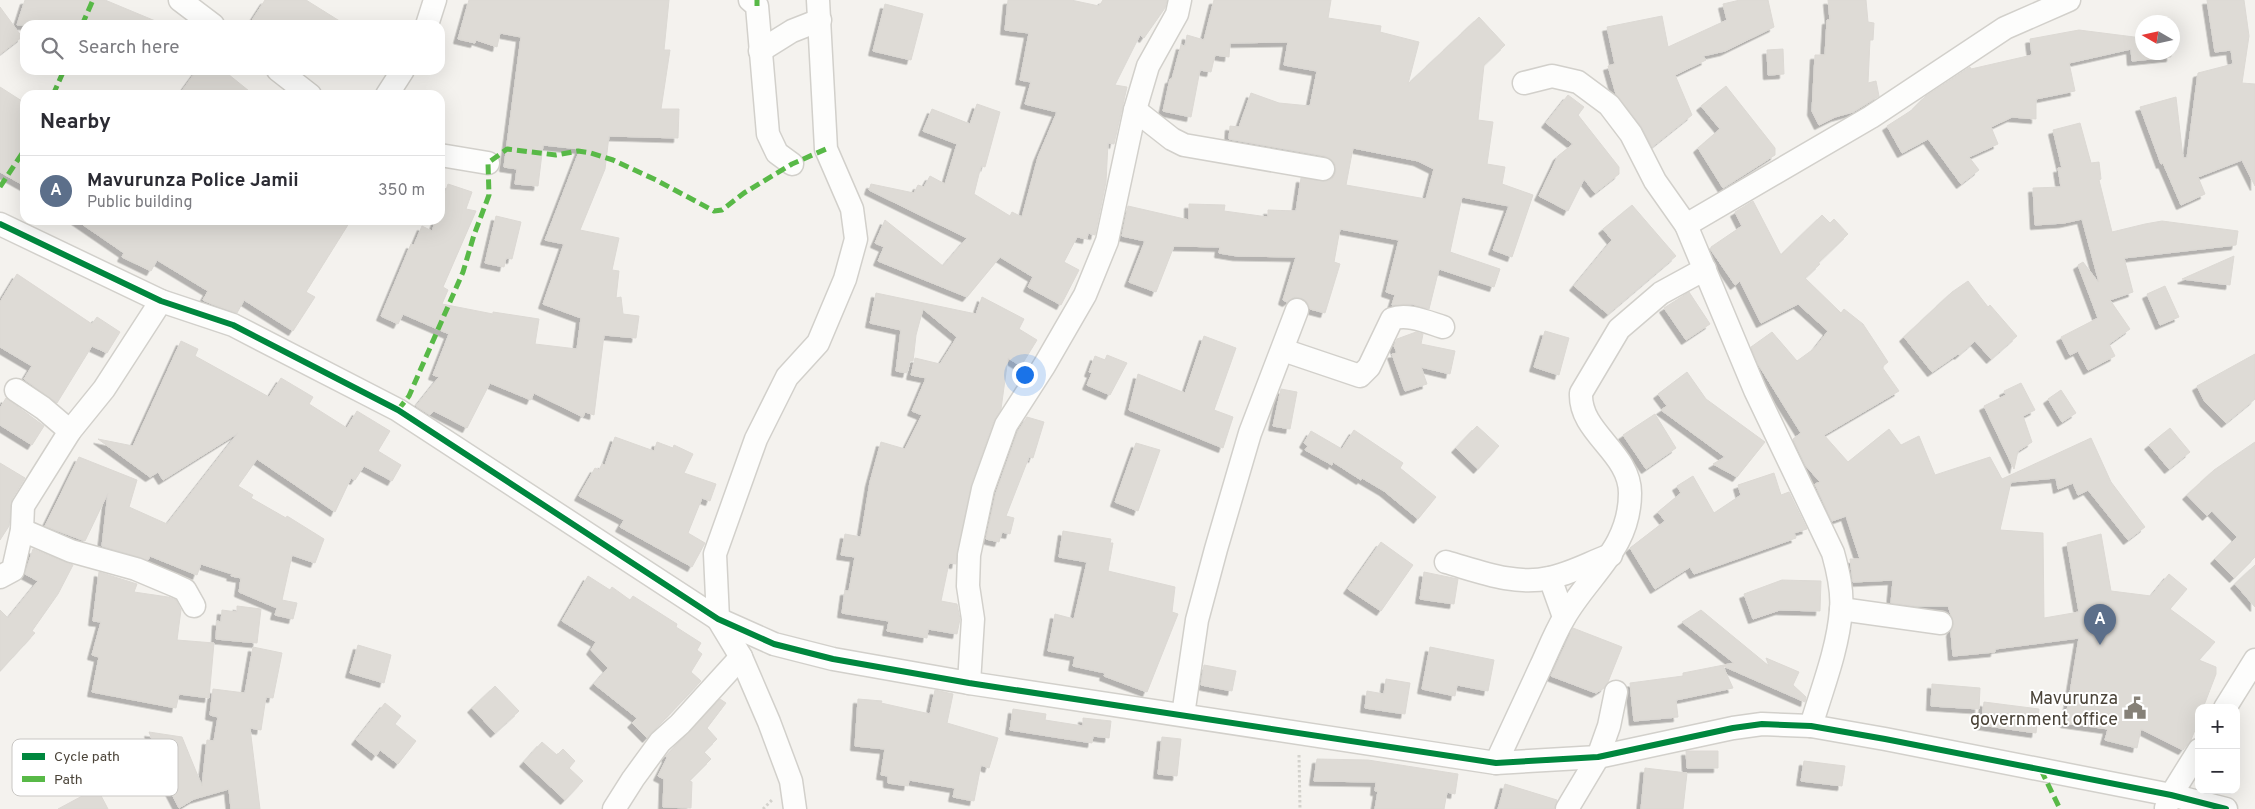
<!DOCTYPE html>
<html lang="en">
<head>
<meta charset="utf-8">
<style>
  :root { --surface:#fff; --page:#f7f7f7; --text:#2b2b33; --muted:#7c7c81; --line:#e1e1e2; --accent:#1a73e8 }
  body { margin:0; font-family:Overpass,sans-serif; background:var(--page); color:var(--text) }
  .controls { position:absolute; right:15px; bottom:15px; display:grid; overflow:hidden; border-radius:10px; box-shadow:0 5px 20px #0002 }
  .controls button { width:45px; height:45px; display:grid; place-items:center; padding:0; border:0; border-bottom:1px solid var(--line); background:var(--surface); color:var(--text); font:25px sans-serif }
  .compass { position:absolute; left:2135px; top:15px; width:45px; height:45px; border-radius:50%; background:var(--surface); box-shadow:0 5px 20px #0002; rotate:279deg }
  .you { position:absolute; left:1024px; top:374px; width:18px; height:18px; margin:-12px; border:4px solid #fff; border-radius:50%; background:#1a73e8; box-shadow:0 0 0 8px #1a73e833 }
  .badge { display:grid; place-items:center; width:32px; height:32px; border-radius:50%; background:var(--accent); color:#fff; font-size:16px; font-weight:700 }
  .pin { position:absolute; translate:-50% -41px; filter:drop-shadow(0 1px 2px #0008) }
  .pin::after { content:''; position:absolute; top:26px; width:18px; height:15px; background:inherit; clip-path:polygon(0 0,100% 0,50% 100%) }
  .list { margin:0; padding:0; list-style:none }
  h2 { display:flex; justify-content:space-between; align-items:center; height:65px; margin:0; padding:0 20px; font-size:21px }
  h2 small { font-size:16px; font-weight:400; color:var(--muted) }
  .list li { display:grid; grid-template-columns:32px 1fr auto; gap:15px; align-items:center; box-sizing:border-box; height:70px; padding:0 20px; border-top:1px solid var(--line) }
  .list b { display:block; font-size:19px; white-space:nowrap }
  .list p { margin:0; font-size:16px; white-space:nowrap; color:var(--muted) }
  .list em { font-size:16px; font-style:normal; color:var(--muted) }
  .icon { flex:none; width:28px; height:28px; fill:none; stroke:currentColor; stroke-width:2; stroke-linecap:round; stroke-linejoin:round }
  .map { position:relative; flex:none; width:2255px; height:809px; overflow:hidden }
  .search { position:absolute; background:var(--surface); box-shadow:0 5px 20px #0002; left:20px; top:20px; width:425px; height:55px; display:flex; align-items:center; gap:12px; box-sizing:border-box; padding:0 18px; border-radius:15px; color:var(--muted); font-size:19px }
  .panel { position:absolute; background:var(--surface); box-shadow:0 5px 20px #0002; left:20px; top:90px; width:425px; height:135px; border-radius:15px }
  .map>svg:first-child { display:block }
  .building { fill:#dedbd6; stroke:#dcd9d4; fill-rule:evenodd; filter:url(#shadow) }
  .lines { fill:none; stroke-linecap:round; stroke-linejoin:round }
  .street-casing { stroke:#d2d0cb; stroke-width:25 }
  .path { stroke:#d3d2cc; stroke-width:3; stroke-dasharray:2.5 2.5; stroke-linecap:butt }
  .street { stroke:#fdfdfc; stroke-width:22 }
  .quiet { stroke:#58b947; stroke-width:5; stroke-dasharray:10 5; stroke-linecap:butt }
  .cycleway-casing { stroke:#fff; stroke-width:9 }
  .cycleway { stroke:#00873e; stroke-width:6 }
  .labels { text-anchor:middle; stroke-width:4; stroke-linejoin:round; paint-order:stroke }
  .poi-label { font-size:18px; fill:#4b4439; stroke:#fff; text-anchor:end }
  .key { fill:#fff; stroke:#c9c7c4; stroke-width:1 }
  .key-label { font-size:14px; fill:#4b4439 }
</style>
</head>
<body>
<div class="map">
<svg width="2255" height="809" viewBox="0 0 2255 809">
  <defs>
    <filter id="shadow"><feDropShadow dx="-4.5" dy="4.5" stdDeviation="0" flood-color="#0004"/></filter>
  </defs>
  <rect width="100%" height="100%" fill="#f4f2ee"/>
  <!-- building -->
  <g class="building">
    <polygon points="25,0 105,0 165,25 17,25"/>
    <polygon points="265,0 306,0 346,25 249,25"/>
    <polygon points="469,0 669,0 664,50 670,50 661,109 679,109 678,138 609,136 605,169 580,230 619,238 612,270 619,271 616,298 621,297 623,314 639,316 636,338 604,335 594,415 585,412 583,417 534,393 531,400 490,383 467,428 434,411 430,415 416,406 439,377 433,375 449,334 403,314 398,324 381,316 411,244 414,245 422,226 432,231 436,220 440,220 440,194 444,196 448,184 472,192 466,209 476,211 443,287 448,290 442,304 493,314 493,312 539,319 535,344 577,349 581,318 543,304 564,244 545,240 580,149 543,145 538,186 515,184 517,169 504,167 521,37 500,33 497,47 476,40 475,43 458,39"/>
    <polygon points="1008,0 1071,0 1099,6 1103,0 1167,0 1165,8 1144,38 1140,35 1115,85 1127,87 1114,144 1108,143 1106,182 1095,235 1088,233 1087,239 1077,237 1064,262 1079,270 1061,305 1028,287 1033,277 1000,257 967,297 878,261 884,247 875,243 885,220 943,266 967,238 869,190 871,184 914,193 918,185 924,187 930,176 945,184 957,144 923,131 932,109 970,124 977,104 1000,112 985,167 981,166 974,194 1010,216 1012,212 1022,217 1038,157 1057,112 1025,104 1031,82 1020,80 1029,33 1005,30"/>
    <path d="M1214,0H1331L1328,18L1381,26L1380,32L1419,42L1408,84L1479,17L1505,45L1484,65L1478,120L1493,122L1487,164L1505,167L1502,184L1533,195L1512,257L1493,250L1509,206L1462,197L1450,252L1500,269L1494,287L1439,269L1429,309L1412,304L1392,305L1395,295L1386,292L1399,240L1340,229L1334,262L1340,264L1325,313L1310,309L1307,302L1301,298L1294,297L1287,302L1283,300L1296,257L1237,256L1219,253L1220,247L1174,246L1156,292L1129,282L1145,241L1122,236L1128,206L1189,220V204L1225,205L1224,211L1268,217V210L1296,211L1301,178L1327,181L1333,178L1336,172L1335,164L1331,159L1325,156L1229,139L1230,126L1239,127L1251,93L1279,103L1310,106L1317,71L1284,65L1288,42L1230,43L1229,57L1215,55L1211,72L1200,70L1191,117L1163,111L1170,79H1172L1181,45L1185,46L1187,35L1204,40ZM1353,148L1418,161L1434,169L1426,199L1346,185Z"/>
    <polygon points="1740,0 1768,0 1774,27 1725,51 1703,56 1706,60 1675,75 1692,115 1652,147 1641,126 1616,94 1608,66 1615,64 1607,27 1662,16 1668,47 1727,20 1723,4"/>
    <polygon points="1828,0 1866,0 1868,22 1874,23 1873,40 1870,40 1868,83 1876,81 1879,96 1853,112 1835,117 1819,125 1812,111 1815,55 1825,55 1827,20 1830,20"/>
    <polygon points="2207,0 2244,0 2249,36 2242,83 2255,84 2255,186 2242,160 2198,177 2205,194 2181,205 2163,163 2161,164 2140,107 2176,97 2183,158 2187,158 2198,73 2233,64 2231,50 2215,52"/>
    <polygon points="885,4 923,14 911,60 873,51"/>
    <polygon points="0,7 22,37 0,54"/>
    <polygon points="2079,30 2142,38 2142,52 2171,52 2171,57 2132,61 2131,49 2069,63 2075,91 2036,99 2036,119 2012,117 1991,127 1998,144 1969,157 1979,170 1961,184 1928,139 1902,153 1887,126 1912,110 1926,96 1970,67 1971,69 2032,55 2030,39"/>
    <polygon points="1783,49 1784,74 1768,75 1767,50"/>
    <polygon points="197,70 223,70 254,95 179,95"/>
    <polygon points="1726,86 1775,148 1775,155 1723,188 1698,148 1720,129 1701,106"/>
    <polygon points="0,87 25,103 25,186 0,172"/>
    <polygon points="1568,95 1584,107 1578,115 1619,167 1619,174 1595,193 1584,179 1568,211 1539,196 1558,156 1573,144 1546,123"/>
    <polygon points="2080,123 2091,163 2099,162 2101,179 2099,180 2112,232 2145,224 2162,221 2238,231 2236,245 2124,258 2133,292 2110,300 2130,329 2109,344 2115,356 2088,370 2078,351 2070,355 2061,337 2098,318 2078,265 2083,262 2098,282 2099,282 2082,219 2064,223 2035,225 2033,188 2061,187 2058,168 2062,168 2053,130"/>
    <polygon points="1753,201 1781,255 1822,215 1830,223 1834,219 1848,234 1818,263 1820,264 1805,278 1841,313 1844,309 1863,324 1888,362 1882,367 1899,391 1824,435 1848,462 1889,429 1901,445 1919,436 1935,475 1990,457 2002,479 2091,438 2111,482 2145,527 2128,540 2088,490 2078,495 2073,483 2058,489 2056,478 2011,482 2000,530 2043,533 2044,618 2079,612 2067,543 2101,534 2111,591 2151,596 2169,574 2187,589 2170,609 2215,642 2199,660 2216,667 2216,674 2203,708 2199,708 2199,720 2191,740 2183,750 2141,729 2137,748 2105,740 2108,729 2065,723 2079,638 1995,649 1995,652 1953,656 1951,632 1954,624 1948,606 1915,606 1891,603 1893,580 1853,582 1850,559 1860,559 1846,516 1832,521 1815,484 1820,482 1806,466 1793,439 1801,433 1758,364 1751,347 1772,332 1797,361 1815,348 1828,331 1798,304 1761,323 1740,281 1735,285 1711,250 1711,247 1742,226 1735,212"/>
    <polygon points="1632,205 1676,256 1608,314 1574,286 1612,240 1603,229"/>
    <polygon points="496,216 521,222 512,259 506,258 504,267 485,263"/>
    <polygon points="76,220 351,220 306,292 315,297 293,331 244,300 237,313 212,304 203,300 208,291 157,260 151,271 122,257 124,253"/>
    <polygon points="2234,256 2230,285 2182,279"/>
    <polygon points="17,274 92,324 97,317 120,332 107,353 92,346 57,403 24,379 32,366 0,347 0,302"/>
    <polygon points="1968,281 1988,307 1990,305 2017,336 1991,359 1975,341 1959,355 1958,354 1932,372 1904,337 1952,292"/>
    <polygon points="2165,286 2179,317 2160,325 2147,294"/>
    <polygon points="1689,292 1710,324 1686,340 1664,308"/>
    <polygon points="876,293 976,314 982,297 1024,319 1019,329 1037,340 1021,366 1008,358 1001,409 994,421 971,485 956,564 949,563 941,601 957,604 960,619 957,634 928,629 927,638 887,631 889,621 842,613 845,591 849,591 855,557 841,555 845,534 861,537 870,482 881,442 905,449 922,415 912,411 926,378 911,375 915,358 940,364 957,337 923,309 916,335 913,361 910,361 907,373 896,371 901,330 870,323"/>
    <polygon points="1545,331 1569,338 1559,375 1534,367"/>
    <polygon points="1416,332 1423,334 1421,344 1455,351 1450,374 1421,367 1427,384 1405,391 1392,354 1397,353 1394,346 1397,339"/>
    <polygon points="1204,336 1236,348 1214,410 1233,417 1223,448 1129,410 1138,374 1185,393"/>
    <polygon points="181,341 198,349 195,356 269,397 281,378 313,397 309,404 347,428 357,411 390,431 378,451 401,465 392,481 364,466 355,480 351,478 335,512 257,459 238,486 253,495 251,498 286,518 287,516 324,539 315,563 292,555 282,600 297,603 293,619 275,615 277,608 239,592 241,578 231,576 232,574 201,564 197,575 150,556 148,560 102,546 108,493 85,541 45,526 79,457 137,480 129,507 167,524 238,433 163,480 158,472 150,477 98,439 133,446"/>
    <polygon points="2255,354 2255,399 2226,423 2205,402 2197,386"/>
    <polygon points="1107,355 1127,363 1110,395 1087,385 1092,373 1089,372 1095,356 1105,360"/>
    <polygon points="1687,372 1706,399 1765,442 1737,477 1713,464 1725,457 1661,410 1667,406 1658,394"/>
    <polygon points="2021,383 2035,410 2023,416 2032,442 2018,451 2014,469 1984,406 2006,395 2004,391"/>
    <polygon points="1281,389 1297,392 1290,429 1273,426"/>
    <polygon points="2061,390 2076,413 2062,422 2048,399"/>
    <polygon points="6,398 44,426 32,445 0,425 0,408"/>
    <polygon points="1655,414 1676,448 1646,469 1623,435"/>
    <polygon points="1027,417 1044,422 1033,458 1029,457 1006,516 1014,518 1010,534 1002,532 999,542 986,539 996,493 1018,431"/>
    <polygon points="1477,426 1499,446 1478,469 1456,448"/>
    <polygon points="2170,428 2190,452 2169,469 2149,445"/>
    <polygon points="1354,430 1403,463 1400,468 1436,497 1418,519 1384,491 1362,478 1361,480 1333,462 1332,465 1305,450 1308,446 1304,443 1311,431 1342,449"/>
    <polygon points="615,437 654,451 657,442 673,448 674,445 693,454 684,473 716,484 710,501 702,498 688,533 705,543 692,567 620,527 624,520 579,496 595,468 599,470 602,464 605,465"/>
    <polygon points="2255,442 2255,557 2234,578 2215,559 2237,537 2212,511 2207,516 2187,495 2214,470"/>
    <polygon points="1136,443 1160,450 1138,511 1115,502"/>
    <polygon points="0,463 25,478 12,499 9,526 0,540"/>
    <polygon points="1774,473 1781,495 1789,492 1807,529 1794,533 1796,538 1694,574 1690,567 1655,589 1630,548 1665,521 1658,512 1681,493 1677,486 1693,476 1714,513 1741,495 1738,485"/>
    <polygon points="1063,531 1111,539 1110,543 1113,543 1108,571 1175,587 1172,612 1178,614 1147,692 1104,676 1105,673 1073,666 1075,656 1048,651 1055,614 1074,619 1087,562 1059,557"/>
    <polygon points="1381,542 1413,565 1381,611 1348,589"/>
    <polygon points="33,549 73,565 58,594 32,631 35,633 0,671 0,610 8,618 38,581 25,574"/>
    <polygon points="2255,565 2255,607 2235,584"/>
    <polygon points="99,572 137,584 134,592 168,597 176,600 181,610 177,640 214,643 209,698 179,694 176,708 92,692 99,657 92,655 101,622 93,621"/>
    <polygon points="1424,572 1458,579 1454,604 1420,599"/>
    <polygon points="588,576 610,590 612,587 630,600 633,596 677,624 676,627 701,643 697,650 702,654 691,672 701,681 647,738 632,723 637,718 594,684 608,668 591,650 596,642 562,621"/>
    <polygon points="1782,580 1821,581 1820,611 1780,610 1753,619 1744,594"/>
    <polygon points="237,606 261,609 257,643 216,639 217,621 221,622 222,610 237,612"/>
    <polygon points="1701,610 1769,666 1766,658 1799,672 1793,685 1806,697 1805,702 1723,666 1733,688 1676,700 1678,717 1634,721 1630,683 1683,676 1683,673 1734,663 1682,622"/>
    <polygon points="1573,628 1622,647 1608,682 1604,688 1596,693 1551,676"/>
    <polygon points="358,645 391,655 384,683 350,673"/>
    <polygon points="253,647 282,653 273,698 266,697 261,730 250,728 260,809 231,809 229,789 194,799 179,808 164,779 167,777 149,732 182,737 202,786 207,740 214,741 218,717 210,715 213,689 245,693"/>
    <polygon points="1430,647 1494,660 1488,691 1457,685 1455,696 1422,689"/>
    <polygon points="1204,665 1236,671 1232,691 1201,685"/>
    <polygon points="1386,679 1410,683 1405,714 1365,708 1367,691 1384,694"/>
    <polygon points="1932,684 1980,688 1979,709 1931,706"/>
    <polygon points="495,686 519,711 495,733 472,708"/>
    <polygon points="935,690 953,694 947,723 998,738 989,768 981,765 974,801 953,797 955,788 909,780 908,786 888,783 888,776 881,775 885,749 855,746 858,699 882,701 881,703 930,714"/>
    <polygon points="720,699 726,703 707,728 717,739 704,752 711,759 689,781 692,782 691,808 663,807 664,779 658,776 667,758 666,756"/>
    <polygon points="1984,702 2039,709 2036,733 1981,725"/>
    <polygon points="385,703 401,716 395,724 416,741 398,764 380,750 376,756 356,740"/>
    <polygon points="1013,709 1046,714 1045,720 1083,726 1083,718 1111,721 1109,738 1093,736 1092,743 1010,730"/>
    <polygon points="1162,737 1181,739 1177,776 1158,774"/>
    <polygon points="542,742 557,755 563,749 575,761 569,768 583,781 565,800 524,762"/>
    <polygon points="1686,751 1718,751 1718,768 1687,768"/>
    <polygon points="1317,759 1368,760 1458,774 1455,794 1447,792 1444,809 1375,809 1378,791 1375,791 1376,782 1314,781"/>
    <polygon points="1804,761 1845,766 1842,786 1801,781"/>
    <polygon points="1645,768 1687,773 1683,809 1641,809"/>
    <polygon points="1505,784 1557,800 1554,809 1498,809"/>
    <polygon points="97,788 108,809 58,809"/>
  </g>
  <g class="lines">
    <defs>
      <g id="street">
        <polyline points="180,0 213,25"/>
        <polyline points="750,0 757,6 768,134 777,153 792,164"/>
        <polyline points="427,25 435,0"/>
        <polyline points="760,51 792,31 820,20"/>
        <polyline points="278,70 310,95"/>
        <path d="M1524,83L1552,76L1578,82L1609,105L1631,134L1655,181L1686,225L1755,390L1833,553C1838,571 1843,591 1841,610C1838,649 1822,689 1811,726"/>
        <polyline points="387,95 403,70"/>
        <polyline points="1135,110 1172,139 1184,145 1323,169"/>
        <polyline points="440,155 488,163"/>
        <polyline points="0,224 161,301 233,325 398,410 718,619 774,644 833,659 969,683 1496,763 1598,757 1733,728 1762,724 1811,726 1885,739 2171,795 2226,809"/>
        <polyline points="1686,225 1871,117 2005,28 2069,0"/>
        <path d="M1283,350L1360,376L1369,367L1392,319C1407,313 1427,322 1443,327"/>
        <polyline points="16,390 43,408 70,431"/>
        <polyline points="22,530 71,551 136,569 174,585 185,590 194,606"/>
        <path d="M1446,562C1478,571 1515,586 1549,578C1570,574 1591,562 1611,555"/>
        <polyline points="0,577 13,570 22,530 23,506 70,431 104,389 161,301"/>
        <polyline points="1550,578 1564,617"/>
        <polyline points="1841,609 1941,623"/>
        <polyline points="969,683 973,619 968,586 969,555 983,489 1006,425 1044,366 1085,295 1107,241 1135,110 1148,66 1177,14 1180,0"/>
        <polyline points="2225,708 2255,660"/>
        <polyline points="1183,715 1197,620 1216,549 1250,433 1297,310"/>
        <path d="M1496,763C1511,731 1526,699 1541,666C1548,651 1555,633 1564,618C1589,574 1630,549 1630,493C1630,452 1579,433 1581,393L1619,329L1661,293L1705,269"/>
        <polyline points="2166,808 2171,795 2199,750"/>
        <polyline points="614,809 633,779 660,742 680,724 741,657"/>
        <polyline points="795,809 791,781 769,722 741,657 718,619 715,554 756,439 787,377 818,343 845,279 856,239 852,209 826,149 818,0"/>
        <polyline points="1567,809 1598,757 1609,726 1616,692"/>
      </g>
    </defs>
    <!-- street casing -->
    <use href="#street" class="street-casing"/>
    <!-- path -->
    <g class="path">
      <polyline points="1299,755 1300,809"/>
      <polyline points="763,809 773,799"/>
    </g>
    <!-- street -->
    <use href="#street" class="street"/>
    <!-- quiet -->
    <g class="quiet">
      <polyline points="757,6 757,0"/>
      <polyline points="82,25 93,0"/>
      <polyline points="53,95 64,70"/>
      <polyline points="0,187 25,149"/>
      <polyline points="398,410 409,396 463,272 474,235 489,195 488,163 507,149 556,155 578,151 591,153 613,160 656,180 714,211 722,210 744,193 792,164 826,149"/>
      <polyline points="2041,770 2060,809"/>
    </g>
    <defs>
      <polyline id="cycleway" points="0,224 161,301 233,325 398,410 718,619 774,644 833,659 969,683 1496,763 1598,757 1733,728 1762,724 1811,726 1885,739 2171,795 2226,809"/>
    </defs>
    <!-- cycleway casing -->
    <use href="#cycleway" class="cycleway-casing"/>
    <!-- cycleway -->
    <use href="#cycleway" class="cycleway"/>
  </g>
  <!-- icons -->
  <defs>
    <symbol id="civic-bare" viewBox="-9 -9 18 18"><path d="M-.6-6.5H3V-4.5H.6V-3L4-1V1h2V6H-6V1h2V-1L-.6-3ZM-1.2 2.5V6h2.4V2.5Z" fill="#868178" stroke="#fff" stroke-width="2.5" paint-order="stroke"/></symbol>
  </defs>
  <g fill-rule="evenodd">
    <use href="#civic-bare" x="2119" y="692" width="32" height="32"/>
  </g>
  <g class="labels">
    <!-- poi labels -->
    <g class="poi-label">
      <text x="2118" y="704">Mavurunza<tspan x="2118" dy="21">government office</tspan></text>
    </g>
  </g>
  <!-- legend -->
  <rect x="12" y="739" width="166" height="57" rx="8" class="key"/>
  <rect x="22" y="753" width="23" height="7" fill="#00873e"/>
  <rect x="22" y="776" width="23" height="6" fill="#58b947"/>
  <g class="key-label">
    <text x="54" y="761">Cycle path</text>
    <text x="54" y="784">Path</text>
  </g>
</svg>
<div class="controls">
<button>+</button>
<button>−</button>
</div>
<svg class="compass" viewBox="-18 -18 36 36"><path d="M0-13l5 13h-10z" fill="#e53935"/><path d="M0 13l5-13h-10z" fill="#7c7c81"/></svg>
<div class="you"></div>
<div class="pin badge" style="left:2100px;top:645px;background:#5c6f8a">A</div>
<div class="search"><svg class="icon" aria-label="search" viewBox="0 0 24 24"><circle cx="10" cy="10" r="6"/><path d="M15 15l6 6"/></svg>Search here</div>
<section class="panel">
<h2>Nearby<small></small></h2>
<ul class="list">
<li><span class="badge" style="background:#5c6f8a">A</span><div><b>Mavurunza Police Jamii</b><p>Public building</p></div><em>350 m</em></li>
</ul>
</section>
</div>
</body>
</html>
